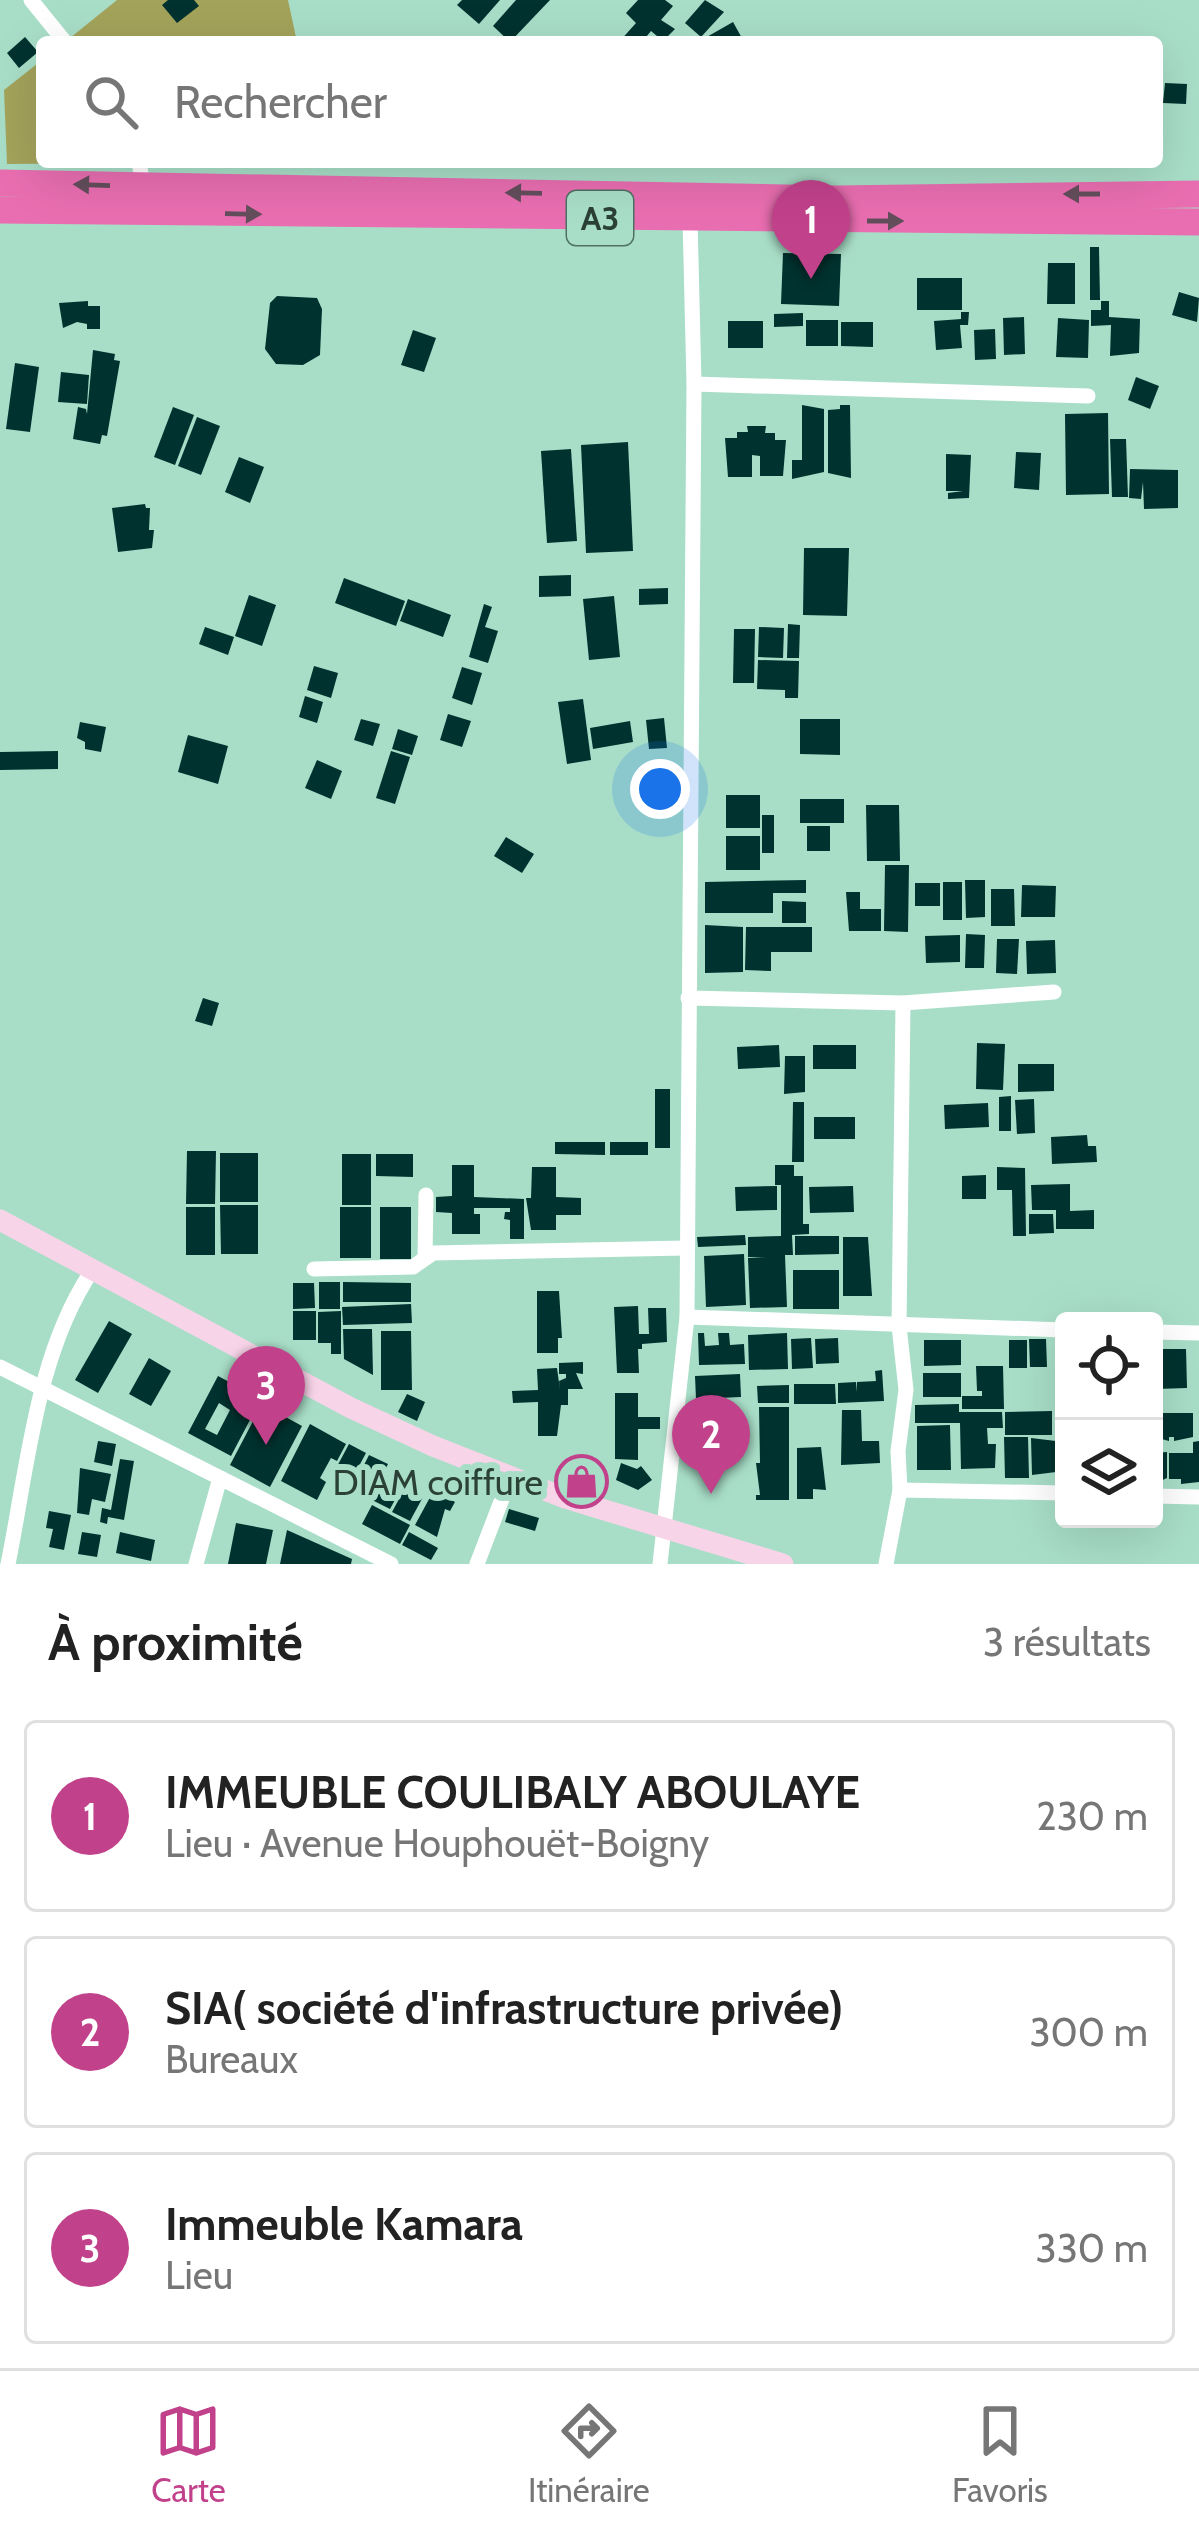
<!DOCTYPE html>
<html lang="fr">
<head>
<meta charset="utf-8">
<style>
  :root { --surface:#fff; --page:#f2f2f2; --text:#222; --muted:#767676; --line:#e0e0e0; --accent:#c1418b }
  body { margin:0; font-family:Cabin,sans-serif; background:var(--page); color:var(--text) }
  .controls { position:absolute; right:36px; bottom:36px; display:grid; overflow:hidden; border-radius:12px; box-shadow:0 12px 48px #0002 }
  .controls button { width:108px; height:108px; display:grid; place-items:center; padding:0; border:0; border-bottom:3px solid var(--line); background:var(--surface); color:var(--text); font:60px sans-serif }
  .you { position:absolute; left:660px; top:789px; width:42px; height:42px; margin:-30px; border:9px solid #fff; border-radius:50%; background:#1a73e8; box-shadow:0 0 0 18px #1a73e833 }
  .badge { display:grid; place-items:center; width:78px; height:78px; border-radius:50%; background:var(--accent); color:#fff; font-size:39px; font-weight:700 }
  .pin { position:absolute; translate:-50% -99px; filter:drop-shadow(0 3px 6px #0008) }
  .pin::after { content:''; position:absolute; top:63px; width:42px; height:36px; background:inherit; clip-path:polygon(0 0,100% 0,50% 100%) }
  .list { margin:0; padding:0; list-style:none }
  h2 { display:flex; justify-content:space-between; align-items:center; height:156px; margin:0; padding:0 48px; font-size:51px }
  h2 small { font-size:39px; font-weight:400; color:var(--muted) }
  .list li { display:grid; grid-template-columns:78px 1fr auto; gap:36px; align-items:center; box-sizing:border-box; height:192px; margin:0 24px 24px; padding:0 24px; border:3px solid var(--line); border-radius:12px }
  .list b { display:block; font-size:45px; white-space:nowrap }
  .list p { margin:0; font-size:39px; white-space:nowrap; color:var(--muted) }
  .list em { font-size:39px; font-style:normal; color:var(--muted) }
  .icon { flex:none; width:66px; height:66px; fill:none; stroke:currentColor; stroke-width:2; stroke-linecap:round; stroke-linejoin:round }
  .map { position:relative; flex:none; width:1199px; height:1564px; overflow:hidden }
  .search { position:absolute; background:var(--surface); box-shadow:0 12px 48px #0002; left:36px; right:36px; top:36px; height:132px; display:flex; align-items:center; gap:30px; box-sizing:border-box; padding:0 42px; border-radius:12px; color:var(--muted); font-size:45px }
  .sheet { height:804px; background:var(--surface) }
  nav { display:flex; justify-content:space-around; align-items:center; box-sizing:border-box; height:168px; border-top:3px solid var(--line); background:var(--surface); font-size:33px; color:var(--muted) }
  nav a { display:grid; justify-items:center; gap:6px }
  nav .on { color:var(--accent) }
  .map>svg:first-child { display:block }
  .green { fill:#a4a35b }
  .building { fill:#00322f; fill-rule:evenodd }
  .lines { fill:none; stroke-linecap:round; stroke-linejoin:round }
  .street { stroke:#fff; stroke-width:15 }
  .secondary { stroke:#f8d4e8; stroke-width:21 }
  .highway { stroke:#e96eb1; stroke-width:27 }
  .oneway { fill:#644e5c }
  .labels { text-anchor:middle; stroke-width:12; stroke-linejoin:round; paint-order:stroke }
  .shield { fill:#a8dec8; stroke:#507063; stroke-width:3 }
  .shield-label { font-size:33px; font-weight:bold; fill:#2b4138 }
  .poi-label { font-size:36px; fill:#2b4138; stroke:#a8dec8; text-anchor:end }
</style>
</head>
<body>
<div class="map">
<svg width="1199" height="1564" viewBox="0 0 1199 1564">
  <rect width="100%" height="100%" fill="#a8dec8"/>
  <!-- green -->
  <g class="green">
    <polygon points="117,0 288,0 297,42 65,42"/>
    <polygon points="42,60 42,162 239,162 7,164 4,90"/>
  </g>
  <!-- building -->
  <g class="building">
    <polygon points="168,0 194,0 199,6 177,23 162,5"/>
    <polygon points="462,0 500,0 479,24 457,5"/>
    <polygon points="516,0 550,0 510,42 493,26"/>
    <polygon points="638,0 665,0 673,6 661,20 675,29 663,41 651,31 642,42 619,42 636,23 626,13"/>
    <polygon points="705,0 724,12 701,37 685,23"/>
    <polygon points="733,22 743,40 698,42"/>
    <polygon points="25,37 38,52 19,68 7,53"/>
    <polygon points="1165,83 1187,84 1186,104 1163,103"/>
    <polygon points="1090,247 1099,247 1100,300 1090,300"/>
    <polygon points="783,253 841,254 839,306 781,304"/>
    <polygon points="1048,263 1075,263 1075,304 1047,304"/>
    <rect x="917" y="278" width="45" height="32"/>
    <polygon points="1179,292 1199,298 1197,322 1172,315"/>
    <polygon points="277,296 317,298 322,309 320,355 303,365 276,364 265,349 270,303"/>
    <polygon points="88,301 88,306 100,306 100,329 87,329 87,324 77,322 63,328 59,303"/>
    <polygon points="1101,301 1109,301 1109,317 1140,319 1139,353 1110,356 1111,325 1091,326 1091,310 1101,310"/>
    <polygon points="961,312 969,312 968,325 960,325 962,348 936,350 934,321 961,319"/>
    <polygon points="803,313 803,326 774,327 774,314"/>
    <polygon points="1024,317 1025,354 1004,355 1003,318"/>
    <polygon points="1058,318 1089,320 1088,358 1056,357"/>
    <rect x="806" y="320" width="32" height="26"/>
    <rect x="728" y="321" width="35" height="27"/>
    <polygon points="841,322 873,322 873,347 841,346"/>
    <polygon points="995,329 996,359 975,360 974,330"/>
    <polygon points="413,330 436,338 424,372 401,365"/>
    <polygon points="93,350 115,354 114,360 120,361 107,436 102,435 100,444 73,439 78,407 86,409 87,414"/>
    <polygon points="15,363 39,367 30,432 6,429"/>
    <polygon points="61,372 89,375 87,404 58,402"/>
    <polygon points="1136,377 1159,386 1150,409 1128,400"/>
    <polygon points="802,405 824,409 824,472 792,479 792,460 802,460"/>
    <polygon points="840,405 850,405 851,478 828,473 828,410 840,409"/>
    <polygon points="173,407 194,415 175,465 154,457"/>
    <polygon points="1108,413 1109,494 1066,495 1065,414"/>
    <polygon points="197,417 220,426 201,475 178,466"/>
    <polygon points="747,426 766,426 765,433 775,433 775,440 786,440 783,476 760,476 760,456 752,455 752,477 728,477 725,438 737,438 737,432 748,432"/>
    <polygon points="1110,439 1126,439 1128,497 1112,497"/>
    <polygon points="628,442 633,551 586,553 581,445"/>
    <polygon points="571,449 577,541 547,543 541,451"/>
    <polygon points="1016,452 1041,453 1039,490 1014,488"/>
    <polygon points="946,454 971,455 969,498 948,499 948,493 963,491 946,491"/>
    <polygon points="239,457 264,467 250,503 225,492"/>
    <polygon points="1130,469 1178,470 1178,508 1144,509 1143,482 1141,499 1129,498"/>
    <polygon points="145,504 146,508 150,508 149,530 154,530 152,548 118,552 112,508"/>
    <polygon points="804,548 849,548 847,616 803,615"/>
    <polygon points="571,575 571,596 539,597 539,576"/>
    <polygon points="344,578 405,601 396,626 335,603"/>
    <polygon points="668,588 668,604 639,605 639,589"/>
    <polygon points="249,595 276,605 262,646 235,636"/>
    <polygon points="614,596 620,657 589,660 583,599"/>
    <polygon points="408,599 451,615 443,637 400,621"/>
    <polygon points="484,604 492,607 485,627 498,631 488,663 469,657"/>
    <polygon points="788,624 800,625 799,658 787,658"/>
    <polygon points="205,627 234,637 228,655 199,644"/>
    <polygon points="759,627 784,628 783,658 758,657"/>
    <polygon points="734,629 755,629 754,683 733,683"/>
    <polygon points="758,660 799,661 798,698 785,698 785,690 757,689"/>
    <polygon points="314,666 338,673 331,698 307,690"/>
    <polygon points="462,667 482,673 472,705 452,698"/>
    <polygon points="305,696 323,702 317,723 299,717"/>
    <polygon points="583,699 591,760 567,764 558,702"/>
    <polygon points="448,714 471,721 462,747 440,740"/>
    <polygon points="664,718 667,748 649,749 646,720"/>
    <polygon points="361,719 380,724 373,746 354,740"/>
    <polygon points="800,719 840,719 840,755 800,754"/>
    <polygon points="630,721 633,742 593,749 590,728"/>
    <polygon points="80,722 106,727 101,752 85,749 85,742 77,738"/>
    <polygon points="398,729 418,736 412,755 392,749"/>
    <polygon points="188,735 228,746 218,784 178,772"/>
    <polygon points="58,751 58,769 0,770 0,752"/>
    <polygon points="391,751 410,757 395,804 376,798"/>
    <polygon points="317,760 342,771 331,799 305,788"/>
    <rect x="726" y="795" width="34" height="33"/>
    <rect x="800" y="799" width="44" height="24"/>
    <polygon points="866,805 899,805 900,861 867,861"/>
    <rect x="762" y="815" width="12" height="38"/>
    <rect x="807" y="826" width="23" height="25"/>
    <rect x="726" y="836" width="34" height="34"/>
    <polygon points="506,837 534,854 522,873 494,856"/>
    <polygon points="885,865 909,865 908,932 884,931"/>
    <polygon points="806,880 806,893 773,893 773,913 705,913 705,882"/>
    <polygon points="965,880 985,880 985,917 966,918"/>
    <rect x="943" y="882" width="19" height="38"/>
    <rect x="915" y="883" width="25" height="23"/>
    <polygon points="1022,885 1056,886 1055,917 1021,917"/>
    <polygon points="991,889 1014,889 1015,926 991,926"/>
    <polygon points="846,892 860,892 860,909 881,909 881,931 849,931"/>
    <polygon points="782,901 806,902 806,923 782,923"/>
    <polygon points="705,925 743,927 743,972 705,973"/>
    <polygon points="746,927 812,927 812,952 771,952 771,971 745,970"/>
    <polygon points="966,934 985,935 984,968 965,968"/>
    <polygon points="960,935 960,962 926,963 925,936"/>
    <polygon points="997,939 1019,939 1017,974 996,973"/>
    <polygon points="1055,940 1056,973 1027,974 1026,941"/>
    <polygon points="203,998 219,1003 212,1026 195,1021"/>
    <polygon points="977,1043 1005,1044 1003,1090 976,1089"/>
    <polygon points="779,1045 780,1067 738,1069 737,1047"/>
    <rect x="813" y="1045" width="43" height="24"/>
    <polygon points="785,1056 805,1056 805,1092 784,1094"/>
    <polygon points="1018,1064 1054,1064 1054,1091 1018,1092"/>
    <rect x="655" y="1089" width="15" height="59"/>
    <polygon points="1011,1096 1011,1131 999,1131 999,1097"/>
    <polygon points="1034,1099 1035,1133 1017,1134 1015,1100"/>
    <polygon points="793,1102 804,1102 804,1162 792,1162"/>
    <polygon points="988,1103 989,1127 945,1129 944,1105"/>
    <rect x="814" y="1117" width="41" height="22"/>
    <polygon points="1087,1135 1088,1146 1096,1146 1097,1162 1052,1164 1051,1137"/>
    <polygon points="555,1142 605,1142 605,1155 555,1154"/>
    <rect x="610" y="1142" width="38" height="13"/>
    <polygon points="187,1151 216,1151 215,1204 186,1204"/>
    <rect x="220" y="1153" width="38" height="49"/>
    <rect x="342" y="1154" width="29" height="51"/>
    <polygon points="376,1154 413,1154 413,1177 376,1176"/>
    <polygon points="452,1165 474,1165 474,1197 524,1199 524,1239 510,1239 510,1220 504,1219 505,1212 510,1212 510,1208 474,1208 474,1214 480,1214 480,1234 452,1234 452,1213 436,1212 436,1197 452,1196"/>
    <polygon points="775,1165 794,1165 794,1176 803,1176 803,1224 809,1224 809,1234 792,1235 793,1255 785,1255 787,1307 750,1308 748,1258 766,1258 748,1257 748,1237 781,1236 781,1185 775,1185"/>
    <polygon points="532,1167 556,1167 556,1197 581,1198 581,1215 556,1215 556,1230 531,1230 526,1198 531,1198"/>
    <polygon points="997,1167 1025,1168 1026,1236 1013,1236 1012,1190 997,1190"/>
    <polygon points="986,1175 986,1199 962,1199 962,1176"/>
    <polygon points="1070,1184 1070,1211 1094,1210 1094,1229 1056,1229 1056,1210 1032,1210 1031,1185"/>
    <polygon points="777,1186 777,1210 736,1211 735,1187"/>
    <polygon points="853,1186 854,1212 810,1213 809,1187"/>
    <polygon points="220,1205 258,1205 258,1254 221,1254"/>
    <rect x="186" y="1207" width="29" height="48"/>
    <rect x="340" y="1207" width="31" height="51"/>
    <rect x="380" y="1207" width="31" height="52"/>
    <polygon points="1029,1214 1053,1214 1054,1233 1029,1234"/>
    <polygon points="745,1235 746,1245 698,1247 697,1237"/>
    <polygon points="795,1236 839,1236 839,1254 795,1255"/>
    <polygon points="843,1237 868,1237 872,1296 843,1296"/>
    <polygon points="744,1254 746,1305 706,1307 704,1256"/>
    <rect x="793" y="1270" width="46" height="39"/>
    <rect x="319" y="1282" width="21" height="27"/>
    <polygon points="343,1282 411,1283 411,1302 343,1302"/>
    <polygon points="293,1283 314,1283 315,1308 293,1309"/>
    <polygon points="537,1291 559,1291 562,1338 558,1338 558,1353 537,1353"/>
    <polygon points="411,1304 412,1323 343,1325 342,1307"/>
    <polygon points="638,1306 639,1334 649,1334 648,1308 666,1308 667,1342 642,1344 642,1349 638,1349 639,1373 617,1373 614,1307"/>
    <rect x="293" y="1311" width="23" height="29"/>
    <polygon points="341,1311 341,1354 331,1354 331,1343 318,1343 318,1312"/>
    <polygon points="109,1321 132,1334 98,1393 75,1380"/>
    <polygon points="343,1329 372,1329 373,1375 344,1359"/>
    <polygon points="381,1331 411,1331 412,1390 381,1390"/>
    <polygon points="698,1333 704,1333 705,1346 719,1345 718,1333 729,1333 730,1345 744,1344 745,1364 699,1365"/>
    <polygon points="787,1333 788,1369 749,1370 748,1335"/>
    <polygon points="811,1338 813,1368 792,1369 791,1339"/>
    <polygon points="838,1338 839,1363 816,1364 815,1339"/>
    <polygon points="1029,1339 1046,1339 1047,1367 1030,1367"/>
    <polygon points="924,1340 961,1340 961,1365 924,1366"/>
    <rect x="1009" y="1340" width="18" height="28"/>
    <rect x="1058" y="1343" width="6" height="65"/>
    <polygon points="1156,1349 1186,1349 1187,1388 1156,1389"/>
    <polygon points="149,1358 171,1371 151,1406 129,1394"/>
    <polygon points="583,1362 583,1374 576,1373 583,1389 568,1389 568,1405 561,1405 557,1436 538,1436 538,1402 513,1403 512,1391 538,1390 537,1369 557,1368 560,1390 559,1381 566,1378 566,1374 559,1374 559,1363"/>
    <polygon points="976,1366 1003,1366 1004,1409 962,1409 962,1396 982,1396 982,1391 977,1391"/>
    <polygon points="882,1370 884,1401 838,1403 838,1383 856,1382 857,1392 857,1382 876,1381 875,1371"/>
    <rect x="923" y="1373" width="38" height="24"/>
    <polygon points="740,1374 741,1397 696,1399 695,1376"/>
    <path d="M218,1376L261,1399L231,1456L188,1433ZM219,1403L230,1410L217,1435L205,1429Z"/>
    <polygon points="794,1384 835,1384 836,1404 794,1404"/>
    <polygon points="789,1385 789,1403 758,1403 757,1386"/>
    <polygon points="615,1393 638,1393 638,1417 660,1417 660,1429 638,1429 638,1460 615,1459"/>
    <polygon points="407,1394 425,1402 417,1421 398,1412"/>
    <polygon points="262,1404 302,1426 270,1487 230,1465"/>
    <polygon points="959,1404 959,1412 1002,1412 1003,1428 987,1428 988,1444 996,1444 995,1468 961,1469 960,1423 915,1423 915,1405"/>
    <polygon points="759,1407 789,1407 789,1500 756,1500 756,1495 760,1495 756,1463 760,1463"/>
    <polygon points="842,1410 861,1410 862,1441 879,1441 880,1463 841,1465"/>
    <polygon points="1052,1411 1052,1435 1005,1435 1005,1412"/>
    <polygon points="1154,1413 1193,1413 1193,1437 1174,1441 1174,1437 1169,1437 1169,1441 1154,1437"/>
    <polygon points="310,1424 346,1444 337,1461 331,1458 320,1478 326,1482 317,1500 281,1481"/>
    <polygon points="950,1425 951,1470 917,1470 917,1426"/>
    <polygon points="1004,1437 1028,1437 1029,1478 1005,1478"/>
    <polygon points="1031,1438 1064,1442 1064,1471 1032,1475"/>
    <polygon points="98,1441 116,1444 112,1466 94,1462"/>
    <polygon points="1199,1441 1199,1482 1181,1484 1181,1479 1169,1479 1169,1453 1193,1453 1193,1442"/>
    <polygon points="349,1444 366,1453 351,1481 334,1472"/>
    <polygon points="821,1447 826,1490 813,1489 813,1499 797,1499 797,1448"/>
    <polygon points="1167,1452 1167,1478 1154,1484 1154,1453"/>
    <polygon points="369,1455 388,1464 373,1493 355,1483"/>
    <polygon points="120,1459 134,1461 124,1520 108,1517 107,1524 100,1522 102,1508 111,1510"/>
    <polygon points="621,1463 637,1469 641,1466 652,1480 638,1490 616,1480"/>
    <polygon points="80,1468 111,1474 105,1502 92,1499 89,1515 77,1513"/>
    <polygon points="383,1478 402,1487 390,1509 372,1500"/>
    <polygon points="405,1488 423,1497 410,1521 392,1512"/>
    <polygon points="434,1490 455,1502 450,1511 445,1509 437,1537 415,1525"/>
    <polygon points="372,1505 410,1525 400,1544 362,1524"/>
    <polygon points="509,1509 539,1518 535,1531 505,1522"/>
    <polygon points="49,1511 71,1515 64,1550 49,1547 53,1529 46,1528"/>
    <polygon points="236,1523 273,1530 266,1564 228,1564"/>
    <polygon points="287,1530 352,1559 351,1564 280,1564"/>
    <polygon points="82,1532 101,1535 97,1557 78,1554"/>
    <polygon points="120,1532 155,1540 151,1561 116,1553"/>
    <polygon points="409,1532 438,1548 431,1560 402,1545"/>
  </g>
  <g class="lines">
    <!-- street -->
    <g class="street">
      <polyline points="31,0 65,42"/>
      <polyline points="139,162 144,192"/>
      <polyline points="694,384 1088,396"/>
      <polyline points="688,998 903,1003 1054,992"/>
      <polyline points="425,1258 426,1195"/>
      <polyline points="314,1269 413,1267 433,1253 686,1248"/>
      <polyline points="687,1317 1064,1330"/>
      <polyline points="1154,1332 1199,1333"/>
      <polyline points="0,1367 391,1564"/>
      <polyline points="900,1490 1064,1493"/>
      <polyline points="1154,1496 1199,1497"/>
      <path d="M8,1564C28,1466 36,1353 93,1269"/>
      <polyline points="196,1564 220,1478"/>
      <polyline points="477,1564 510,1478"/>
      <polyline points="660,1564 687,1317 694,384 690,218"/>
      <polyline points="886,1564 900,1490 898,1451 906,1390 899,1326 903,1003"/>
    </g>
    <!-- secondary -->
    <polyline class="secondary" points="0,1220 351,1408 433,1446 565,1498 783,1564"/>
    <!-- highway -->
    <g class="highway">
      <polyline points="0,183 836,199 1199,194"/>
      <polyline points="0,210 1199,222"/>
    </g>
  </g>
  <!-- one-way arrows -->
  <defs><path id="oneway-solid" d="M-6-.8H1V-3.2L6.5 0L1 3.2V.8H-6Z" transform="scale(3)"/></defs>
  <g class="oneway">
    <use href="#oneway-solid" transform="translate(92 185) rotate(-178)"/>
    <use href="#oneway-solid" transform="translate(524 193) rotate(-179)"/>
    <use href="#oneway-solid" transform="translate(1082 194) rotate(180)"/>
    <use href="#oneway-solid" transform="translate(243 214) rotate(1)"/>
    <use href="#oneway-solid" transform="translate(885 221)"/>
  </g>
  <!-- icons -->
  <defs>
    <symbol id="shop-ring" viewBox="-11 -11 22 22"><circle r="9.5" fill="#a8dec8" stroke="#c1418b" stroke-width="1.5"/><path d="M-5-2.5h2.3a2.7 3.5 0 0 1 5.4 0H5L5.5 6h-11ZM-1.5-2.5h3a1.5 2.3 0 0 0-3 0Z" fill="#c1418b"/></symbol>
  </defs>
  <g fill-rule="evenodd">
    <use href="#shop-ring" x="552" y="1452" width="59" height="59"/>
  </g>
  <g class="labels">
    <!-- shield labels -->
    <rect class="shield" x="567" y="191" width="66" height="54" rx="9"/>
    <g class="shield-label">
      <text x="600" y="230">A3</text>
    </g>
    <!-- poi labels -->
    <g class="poi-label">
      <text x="543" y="1495">DIAM coiffure</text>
    </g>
  </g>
</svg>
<div class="controls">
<button><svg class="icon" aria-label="locate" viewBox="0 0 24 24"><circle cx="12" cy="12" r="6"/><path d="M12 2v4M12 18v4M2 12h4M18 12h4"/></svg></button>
<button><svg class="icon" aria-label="layers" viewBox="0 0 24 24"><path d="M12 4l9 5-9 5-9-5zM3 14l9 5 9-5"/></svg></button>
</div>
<div class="you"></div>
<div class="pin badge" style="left:811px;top:279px">1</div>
<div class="pin badge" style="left:711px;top:1494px">2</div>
<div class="pin badge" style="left:266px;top:1445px">3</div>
<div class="search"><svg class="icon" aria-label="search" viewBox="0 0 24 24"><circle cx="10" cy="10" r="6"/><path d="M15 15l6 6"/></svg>Rechercher</div>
</div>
<section class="sheet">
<h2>À proximité<small>3 résultats</small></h2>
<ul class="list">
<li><span class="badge">1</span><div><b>IMMEUBLE COULIBALY ABOULAYE</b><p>Lieu · Avenue Houphouët-Boigny</p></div><em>230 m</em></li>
<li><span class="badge">2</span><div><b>SIA( société d'infrastructure privée)</b><p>Bureaux</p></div><em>300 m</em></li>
<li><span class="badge">3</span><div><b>Immeuble Kamara</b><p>Lieu</p></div><em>330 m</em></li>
</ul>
</section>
<nav>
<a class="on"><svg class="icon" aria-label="map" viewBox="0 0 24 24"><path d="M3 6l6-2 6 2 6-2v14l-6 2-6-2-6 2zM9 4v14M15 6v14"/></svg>Carte</a>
<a><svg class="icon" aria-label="directions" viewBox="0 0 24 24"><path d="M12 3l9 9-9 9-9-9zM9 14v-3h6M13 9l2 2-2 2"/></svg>Itinéraire</a>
<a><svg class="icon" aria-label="saved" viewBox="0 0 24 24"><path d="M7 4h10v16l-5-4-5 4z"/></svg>Favoris</a>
</nav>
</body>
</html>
